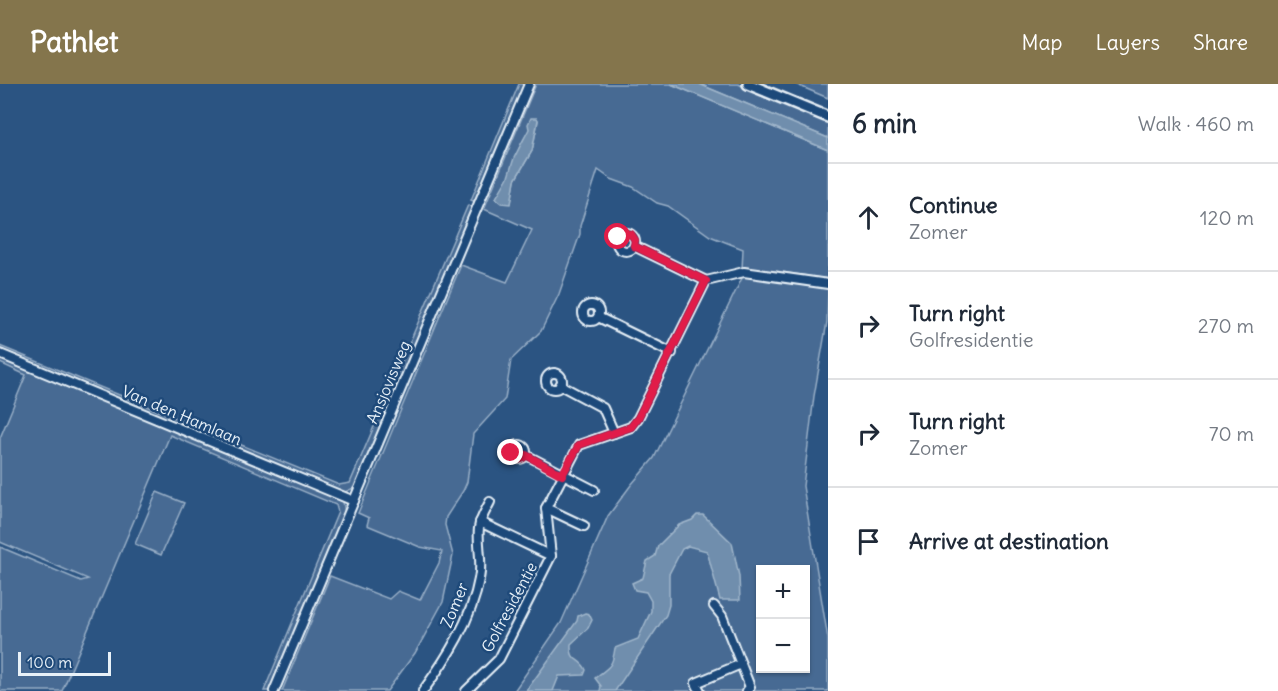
<!DOCTYPE html>
<html lang="en">
<head>
<meta charset="utf-8">
<style>
  :root { --surface:#fff; --page:#f2f2f3; --text:#1f2937; --muted:#747a83; --line:#e0e1e3; --accent:#84754c }
  body { margin:0; font-family:Delius,sans-serif; background:var(--page); color:var(--text) }
  .controls { position:absolute; right:18px; bottom:18px; display:grid; overflow:hidden; border-radius:0px; box-shadow:0 2px 4px #0004 }
  .controls button { width:54px; height:54px; display:grid; place-items:center; padding:0; border:0; border-bottom:2px solid var(--line); background:var(--surface); color:var(--text); font:30px sans-serif }
  .scale { position:absolute; left:18px; bottom:15px; width:93px; box-sizing:border-box; padding-left:6px; border:3px solid #e8f1f8; border-top:0; font-size:16px; line-height:21px; white-space:nowrap; color:#e8f1f8; -webkit-text-stroke:4px #1f4a7a; paint-order:stroke }
  .stop { position:absolute; width:18px; height:18px; margin:-14px; border:4px solid #e11d48; border-radius:50%; background:#fff }
  .stop.end { background:#e11d48; border-color:#fff; box-shadow:0 2px 6px #0008 }
  .list { margin:0; padding:0; list-style:none }
  h2 { display:flex; justify-content:space-between; align-items:center; height:78px; margin:0; padding:0 24px; font-size:26px }
  h2 small { font-size:20px; font-weight:400; color:var(--muted) }
  .list li { display:grid; grid-template-columns:39px 1fr auto; gap:18px; align-items:center; box-sizing:border-box; height:108px; padding:0 24px; border-top:2px solid var(--line) }
  .list b { display:block; font-size:22px; white-space:nowrap }
  .list p { margin:0; font-size:20px; white-space:nowrap; color:var(--muted) }
  .list em { font-size:20px; font-style:normal; color:var(--muted) }
  .icon { flex:none; width:33px; height:33px; fill:none; stroke:currentColor; stroke-width:2; stroke-linecap:round; stroke-linejoin:round }
  .map { position:relative; flex:none; width:828px; height:607px; overflow:hidden }
  header { display:flex; align-items:center; gap:36px; box-sizing:border-box; height:84px; padding:0 30px; background:var(--accent); color:#fff }
  header strong { font-size:28px }
  nav { display:flex; gap:33px; margin-inline-start:auto; font-size:21px }
  main { display:flex }
  aside { flex:1; background:var(--surface) }
  .map>svg:first-child { display:block }
  .green { fill:#476b93; stroke:#98aec6; stroke-width:1.5; fill-rule:evenodd }
  .water { fill:#708ead; stroke:#a0b6cb; stroke-width:1.5 }
  .lines { fill:none; stroke-linecap:round; stroke-linejoin:round }
  .minor-casing { stroke:#e8f1f8; stroke-width:12 }
  .major-casing { stroke:#e8f1f8; stroke-width:14 }
  .minor { stroke:#1f4a7a; stroke-width:8 }
  .major { stroke:#1f4a7a; stroke-width:9 }
  .route { stroke:#e11d48; stroke-width:8 }
  .labels { text-anchor:middle; stroke-width:5; stroke-linejoin:round; paint-order:stroke }
  .street-label { font-size:16px; fill:#e8f1f8; stroke:#1f4a7a }
</style>
</head>
<body>
<header>
<strong>Pathlet</strong>
<nav><a>Map</a><a>Layers</a><a>Share</a></nav>
</header>
<main>
<div class="map">
<svg width="828" height="607" viewBox="0 0 828 607">
  <rect width="100%" height="100%" fill="#2b5482"/>
  <filter id="ink" filterUnits="userSpaceOnUse"><feTurbulence type="fractalNoise" baseFrequency=".0167" numOctaves="2"/><feDisplacementMap in="SourceGraphic" scale="12" xChannelSelector="R" yChannelSelector="G"/><feConvolveMatrix kernelMatrix="1 2 1 2 8 2 1 2 1" color-interpolation-filters="sRGB"/></filter>
  <g filter="url(#ink)">
    <!-- green -->
    <g class="green">
      <polygon points="519,0 525,0 476,118 471,116"/>
      <path d="M536,0H671L828,66V195L775,187L742,186L743,165L710,152L668,122L657,119L633,103L611,95L598,86L580,142V150L559,210L541,247L511,276L505,315L473,350L467,398L463,407L446,433L445,441L453,471L443,518L415,569L387,607H282L330,492L389,515L398,507L420,516L439,479L442,467L420,463L367,441L369,434L358,429L461,181L507,198L532,146L484,125ZM538,37L532,67L515,96L511,119L496,114C500,107 506,100 509,93C515,73 522,51 538,37Z"/>
      <polygon points="699,0 738,0 828,38 828,54"/>
      <polygon points="795,0 828,0 828,14"/>
      <polygon points="468,121 473,123 356,403 345,408 338,407 0,268 0,262 339,401 350,399"/>
      <path d="M744,190L828,201L827,238L814,312L803,402L828,555V607H514L561,539L608,432L631,401L654,374ZM760,486H806V584H760Z"/>
      <polygon points="0,272 343,417 345,430 271,607 264,607 338,428 336,421 170,351 62,607 0,607 0,463 81,497 88,495 0,458 0,354 26,291 0,279"/>
      <polygon points="157,408 184,419 161,471 135,460"/>
    </g>
    <!-- water -->
    <g class="water">
      <polygon points="671,0 699,0 828,54 828,66"/>
      <polygon points="531,34 537,34 538,36 532,67 515,96 511,120 502,119 496,114 508,93 514,74 529,45 528,40"/>
      <path d="M697,431H703L732,459L739,492L740,516H720L707,467L688,462L682,465L669,490V521L666,531L615,607H600L601,602L595,594C609,582 612,585 615,564L638,555L651,527V517L646,508L635,506L632,499L643,494L647,477L655,472L658,462L679,441L692,436Z"/>
      <path d="M585,529L589,530L592,536L588,544L571,560C570,579 580,573 586,586L584,591L559,592L553,607H526L577,537L578,532Z"/>
    </g>
    <g class="lines">
      <defs>
        <g id="minor">
          <circle cx="626" cy="158" r="9"/>
          <polyline points="634,162 706,197"/>
          <circle cx="591" cy="229" r="8"/>
          <polyline points="598,233 672,269"/>
          <polyline points="0,270 354,417"/>
          <circle cx="554" cy="297" r="8"/>
          <polyline points="560,301 603,324 614,349"/>
          <circle cx="519" cy="368" r="7"/>
          <polyline points="526,371 594,406"/>
          <polyline points="546,424 584,442"/>
          <polyline points="480,438 551,472"/>
          <polyline points="714,522 722,532 750,603 747,607"/>
          <polyline points="274,607 529,0"/>
          <path d="M423,607C447,574 472,535 479,495C483,478 477,461 479,444C480,435 486,426 490,418"/>
          <polyline points="466,607 499,575 551,472 546,424 579,361 631,343 638,334 706,197 744,188 828,200"/>
          <polyline points="700,607 696,599 741,580"/>
        </g>
        <polyline id="major" points="748,0 828,33"/>
      </defs>
      <!-- minor casing -->
      <use href="#minor" class="minor-casing"/>
      <!-- major casing -->
      <use href="#major" class="major-casing"/>
      <!-- minor -->
      <use href="#minor" class="minor"/>
      <!-- major -->
      <use href="#major" class="major"/>
    </g>
  </g>
  <g class="lines" filter="url(#ink)">
    <!-- route -->
    <path class="route" d="M511,369C514,376 521,378 526,371L562,391L579,361L631,343L638,334L706,197L634,162L635,156L631,150L625,149L618,153"/>
  </g>
  <g class="labels">
    <!-- street labels -->
    <g class="street-label">
      <text transform="translate(388 298) rotate(-67)" y="6">Ansjovisweg</text>
      <text transform="translate(182 331) rotate(23)" y="6">Van den Hamlaan</text>
      <text transform="translate(454 521) rotate(-68)" y="6">Zomer</text>
      <text transform="translate(509 523) rotate(-62)" y="6">Golfresidentie</text>
    </g>
  </g>
</svg>
<div class="controls">
<button>+</button>
<button>−</button>
</div>
<div class="scale">100 m</div>
<div class="stop" style="left:618px;top:153px"></div>
<div class="stop end" style="left:511px;top:369px"></div>
</div>
<aside>
<h2>6 min<small>Walk · 460 m</small></h2>
<ul class="list">
<li><svg class="icon" aria-label="ahead" viewBox="0 0 24 24"><path d="M12 20V5M6 11l6-6 6 6"/></svg><div><b>Continue</b><p>Zomer</p></div><em>120 m</em></li>
<li><svg class="icon" aria-label="right" viewBox="0 0 24 24"><path d="M7 20v-9h11M14 6l5 5-5 5"/></svg><div><b>Turn right</b><p>Golfresidentie</p></div><em>270 m</em></li>
<li><svg class="icon" aria-label="right" viewBox="0 0 24 24"><path d="M7 20v-9h11M14 6l5 5-5 5"/></svg><div><b>Turn right</b><p>Zomer</p></div><em>70 m</em></li>
<li><svg class="icon" aria-label="arrive" viewBox="0 0 24 24"><path d="M6 21V4h12l-3 4 3 4H6"/></svg><div><b>Arrive at destination</b></div></li>
</ul>
</aside>
</main>
</body>
</html>
